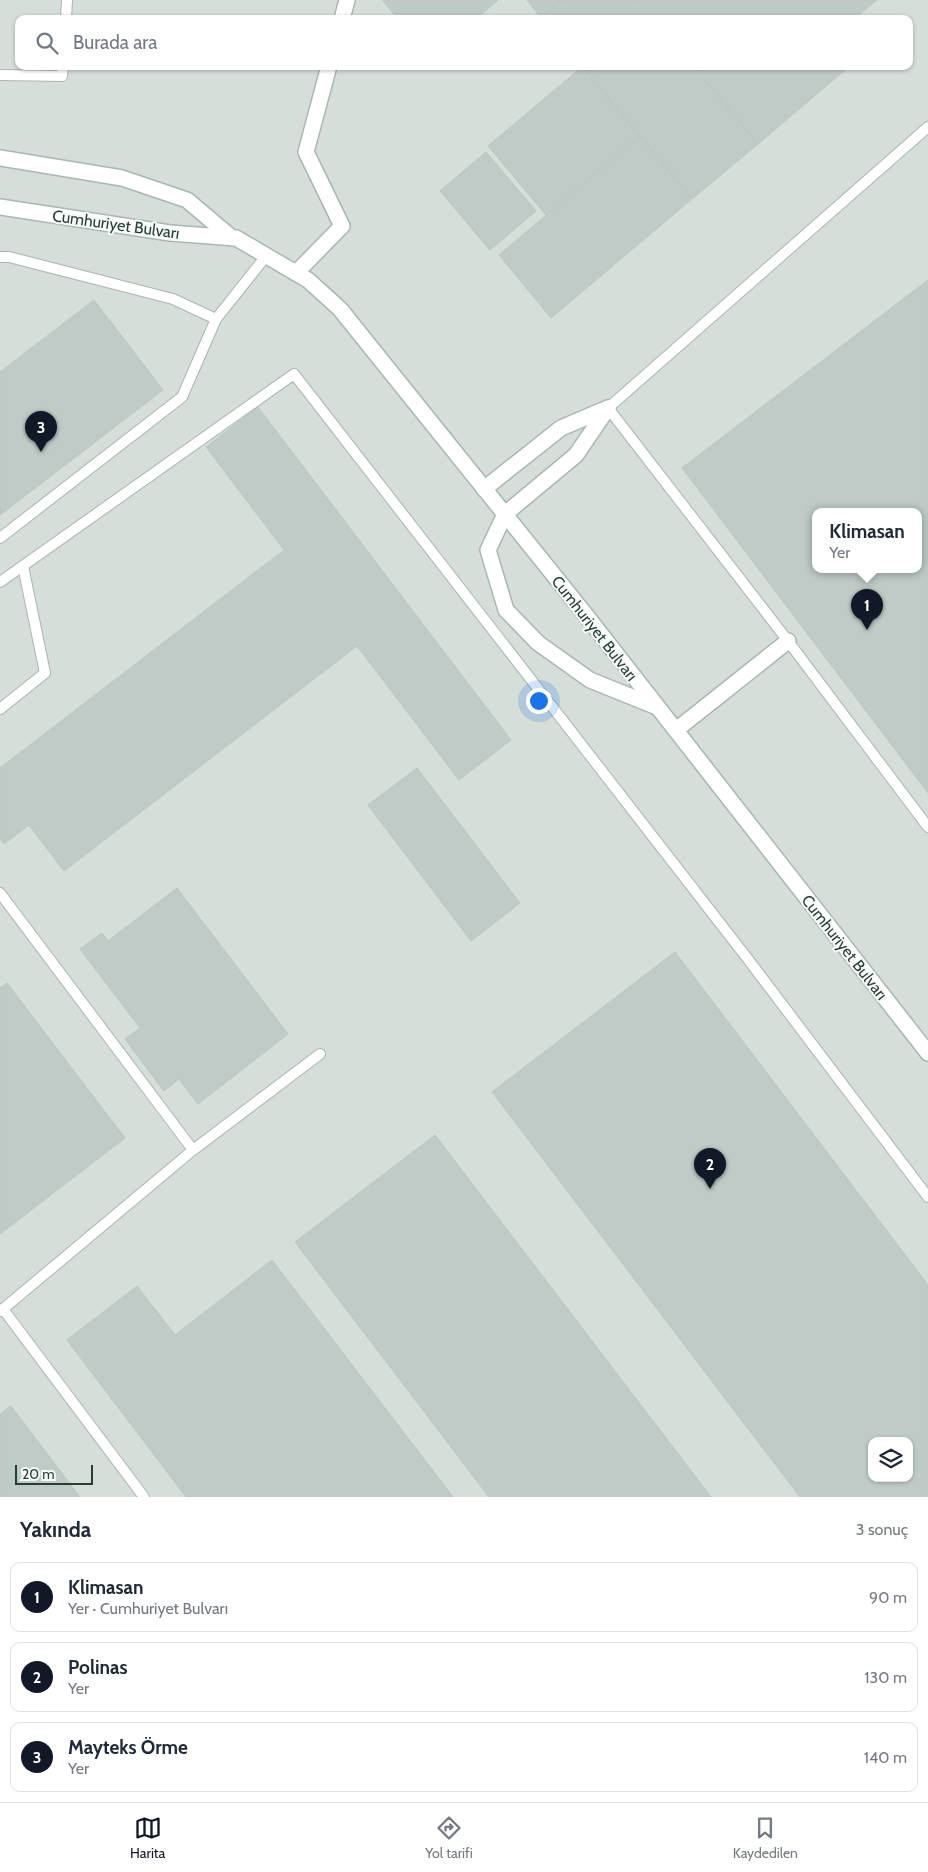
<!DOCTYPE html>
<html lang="tr">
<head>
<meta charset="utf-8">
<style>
  :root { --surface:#fff; --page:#f2f2f3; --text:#1f2937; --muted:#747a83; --line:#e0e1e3; --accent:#111827 }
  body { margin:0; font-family:Cabin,sans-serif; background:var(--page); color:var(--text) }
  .controls { position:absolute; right:15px; bottom:15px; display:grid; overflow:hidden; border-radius:10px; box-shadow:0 1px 4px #0004 }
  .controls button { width:45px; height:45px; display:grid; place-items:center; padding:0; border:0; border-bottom:1px solid var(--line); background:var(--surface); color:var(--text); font:25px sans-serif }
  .scale { position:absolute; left:15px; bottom:12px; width:78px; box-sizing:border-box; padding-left:5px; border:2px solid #273e37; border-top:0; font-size:14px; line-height:18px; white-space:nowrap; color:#273e37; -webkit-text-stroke:4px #f7faf9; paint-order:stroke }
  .you { position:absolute; left:538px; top:700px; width:18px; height:18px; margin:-12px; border:4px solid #fff; border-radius:50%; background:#1a73e8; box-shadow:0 0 0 8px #1a73e833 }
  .badge { display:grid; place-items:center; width:32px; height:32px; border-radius:50%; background:var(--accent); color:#fff; font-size:16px; font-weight:700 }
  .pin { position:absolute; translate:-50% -41px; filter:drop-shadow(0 1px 2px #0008) }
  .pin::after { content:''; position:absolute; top:26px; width:18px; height:15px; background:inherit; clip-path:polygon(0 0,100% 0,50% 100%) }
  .popup { position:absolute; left:812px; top:508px; width:110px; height:65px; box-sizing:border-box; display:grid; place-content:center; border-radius:10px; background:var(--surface); filter:drop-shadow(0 1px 4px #0005); font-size:16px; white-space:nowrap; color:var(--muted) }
  .popup b { font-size:19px; color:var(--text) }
  .popup::after { content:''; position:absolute; left:50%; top:100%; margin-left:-10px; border:10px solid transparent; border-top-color:var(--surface) }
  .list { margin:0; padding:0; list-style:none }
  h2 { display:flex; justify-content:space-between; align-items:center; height:65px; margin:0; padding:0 20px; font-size:21px }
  h2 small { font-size:16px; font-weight:400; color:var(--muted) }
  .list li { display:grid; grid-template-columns:32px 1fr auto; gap:15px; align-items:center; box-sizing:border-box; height:70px; margin:0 10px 10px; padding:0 10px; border:1px solid var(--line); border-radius:10px }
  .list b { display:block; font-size:19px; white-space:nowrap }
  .list p { margin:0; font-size:16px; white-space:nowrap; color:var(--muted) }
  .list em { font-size:16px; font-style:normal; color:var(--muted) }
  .icon { flex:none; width:28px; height:28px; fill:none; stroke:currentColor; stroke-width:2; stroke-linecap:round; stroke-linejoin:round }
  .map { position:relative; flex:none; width:928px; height:1497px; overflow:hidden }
  .search { position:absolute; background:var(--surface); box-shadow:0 1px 4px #0004; left:15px; right:15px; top:15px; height:55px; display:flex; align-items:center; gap:12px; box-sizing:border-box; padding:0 18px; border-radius:10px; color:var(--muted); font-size:19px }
  .sheet { height:305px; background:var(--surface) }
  nav { display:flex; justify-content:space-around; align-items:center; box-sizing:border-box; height:70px; border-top:1px solid var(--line); background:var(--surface); font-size:14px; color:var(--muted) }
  nav a { display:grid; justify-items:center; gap:2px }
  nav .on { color:var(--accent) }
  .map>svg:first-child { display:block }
  .built { fill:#d5ded9; fill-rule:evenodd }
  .building { fill:#bfcbc6; stroke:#bac7c1; fill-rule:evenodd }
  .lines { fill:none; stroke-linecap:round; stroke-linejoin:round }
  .lane-casing { stroke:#aab6b1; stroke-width:12 }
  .street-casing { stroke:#aab6b1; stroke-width:18 }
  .secondary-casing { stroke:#a6b8b1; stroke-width:18 }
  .lane { stroke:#fff; stroke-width:10 }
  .street { stroke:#fff; stroke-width:15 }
  .secondary { stroke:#fff; stroke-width:15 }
  .labels { text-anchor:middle; stroke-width:4; stroke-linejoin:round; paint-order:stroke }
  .street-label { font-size:16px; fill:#273e37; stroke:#f7faf9 }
</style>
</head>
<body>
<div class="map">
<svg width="928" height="1497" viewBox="0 0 928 1497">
  <rect width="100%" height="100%" fill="#e7eeea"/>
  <!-- built -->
  <path class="built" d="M0,0H928V1497H0ZM19,19H909V66H19ZM816,511H918V569H816ZM872,1441H909V1478H872Z"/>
  <!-- building -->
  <g class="building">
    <polygon points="384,0 498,0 476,19 398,19 383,1"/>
    <polygon points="527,0 562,0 541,18"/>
    <polygon points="562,0 638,0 654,19 542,19 541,18"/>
    <polygon points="638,0 877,0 854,19 654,19"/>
    <polygon points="693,66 842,66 845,70 758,144"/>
    <polygon points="693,66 758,144 692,199 582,66"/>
    <polygon points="582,67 640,136 546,215 488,146"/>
    <polygon points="640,136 692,199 551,318 499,255"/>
    <polygon points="486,152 536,211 490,250 440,191"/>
    <path d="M928,280V793L682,468ZM816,511H918V569H816Z"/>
    <polygon points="94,300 163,390 0,515 0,372"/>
    <polygon points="258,407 511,740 459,780 357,646 64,871 29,825 4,844 0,839 0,768 284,550 206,447"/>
    <polygon points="417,768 520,903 471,941 368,805"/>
    <polygon points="177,888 288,1034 198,1104 179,1079 164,1091 125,1039 140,1028 80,949 102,933 108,941"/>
    <path d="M675,952L928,1285V1497H800L492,1092ZM872,1441H909V1478H872Z"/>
    <polygon points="7,983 125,1138 0,1234 0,988"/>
    <polygon points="435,1135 711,1497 489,1497 295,1242"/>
    <polygon points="272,1260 453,1497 186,1497 67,1340 137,1286 175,1335"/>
    <polygon points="11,1406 80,1497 0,1497 0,1414"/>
  </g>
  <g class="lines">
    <defs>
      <g id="lane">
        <polyline points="66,19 67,0"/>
        <polyline points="0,75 62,76 63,66"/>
        <polyline points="928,127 608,408 788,641 928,827"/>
        <polyline points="0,257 9,257 173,299 216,319"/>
        <polyline points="0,538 182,397 216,319 267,255"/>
        <polyline points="0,582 294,374 747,958 928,1197"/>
        <polyline points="0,709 45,673 23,566"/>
        <polyline points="0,893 193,1150"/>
        <polyline points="3,1309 193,1150 320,1054"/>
        <polyline points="0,1311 3,1309 144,1497"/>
      </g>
      <g id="street">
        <polyline points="342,19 347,0"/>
        <polyline points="296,273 342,226 306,152 329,66"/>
        <polyline points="608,408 576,455 505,514 488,550 506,610 538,643 590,680 657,707"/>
        <polyline points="484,489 561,428 608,408"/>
        <polyline points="676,730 788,641"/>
      </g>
      <g id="secondary">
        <polyline points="0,158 122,178 187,200 232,238"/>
        <polyline points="0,207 170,233 236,238 308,280 340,309 585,614 928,1053"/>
      </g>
    </defs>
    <!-- lane casing -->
    <use href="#lane" class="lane-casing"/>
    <!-- street casing -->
    <use href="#street" class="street-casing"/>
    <!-- secondary casing -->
    <use href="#secondary" class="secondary-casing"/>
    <!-- lane -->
    <use href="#lane" class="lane"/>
    <!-- street -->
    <use href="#street" class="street"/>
    <!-- secondary -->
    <use href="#secondary" class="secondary"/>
  </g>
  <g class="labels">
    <!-- street labels -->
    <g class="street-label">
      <text transform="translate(116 224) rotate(8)" y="6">Cumhuriyet Bulvarı</text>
      <text transform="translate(595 628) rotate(52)" y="6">Cumhuriyet Bulvarı</text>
      <text transform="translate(845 947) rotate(52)" y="6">Cumhuriyet Bulvarı</text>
    </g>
  </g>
</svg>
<div class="controls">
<button><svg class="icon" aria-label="layers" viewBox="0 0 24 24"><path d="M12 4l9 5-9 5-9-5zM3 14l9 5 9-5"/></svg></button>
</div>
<div class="scale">20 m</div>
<div class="you"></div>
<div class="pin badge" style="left:867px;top:630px">1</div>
<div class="popup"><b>Klimasan</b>Yer</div>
<div class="pin badge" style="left:710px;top:1189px">2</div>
<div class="pin badge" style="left:41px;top:452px">3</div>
<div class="search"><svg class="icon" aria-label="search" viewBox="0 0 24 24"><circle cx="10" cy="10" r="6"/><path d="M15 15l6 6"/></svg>Burada ara</div>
</div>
<section class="sheet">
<h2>Yakında<small>3 sonuç</small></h2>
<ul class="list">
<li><span class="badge">1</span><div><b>Klimasan</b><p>Yer · Cumhuriyet Bulvarı</p></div><em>90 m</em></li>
<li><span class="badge">2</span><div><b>Polinas</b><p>Yer</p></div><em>130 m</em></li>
<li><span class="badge">3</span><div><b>Mayteks Örme</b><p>Yer</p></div><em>140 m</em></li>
</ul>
</section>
<nav>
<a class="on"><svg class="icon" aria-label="map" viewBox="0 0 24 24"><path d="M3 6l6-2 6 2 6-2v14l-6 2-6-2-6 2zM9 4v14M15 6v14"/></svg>Harita</a>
<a><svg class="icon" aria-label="directions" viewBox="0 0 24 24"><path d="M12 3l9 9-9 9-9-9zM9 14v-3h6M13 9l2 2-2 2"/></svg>Yol tarifi</a>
<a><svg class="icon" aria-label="saved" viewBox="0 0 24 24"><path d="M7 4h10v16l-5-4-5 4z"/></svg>Kaydedilen</a>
</nav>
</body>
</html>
